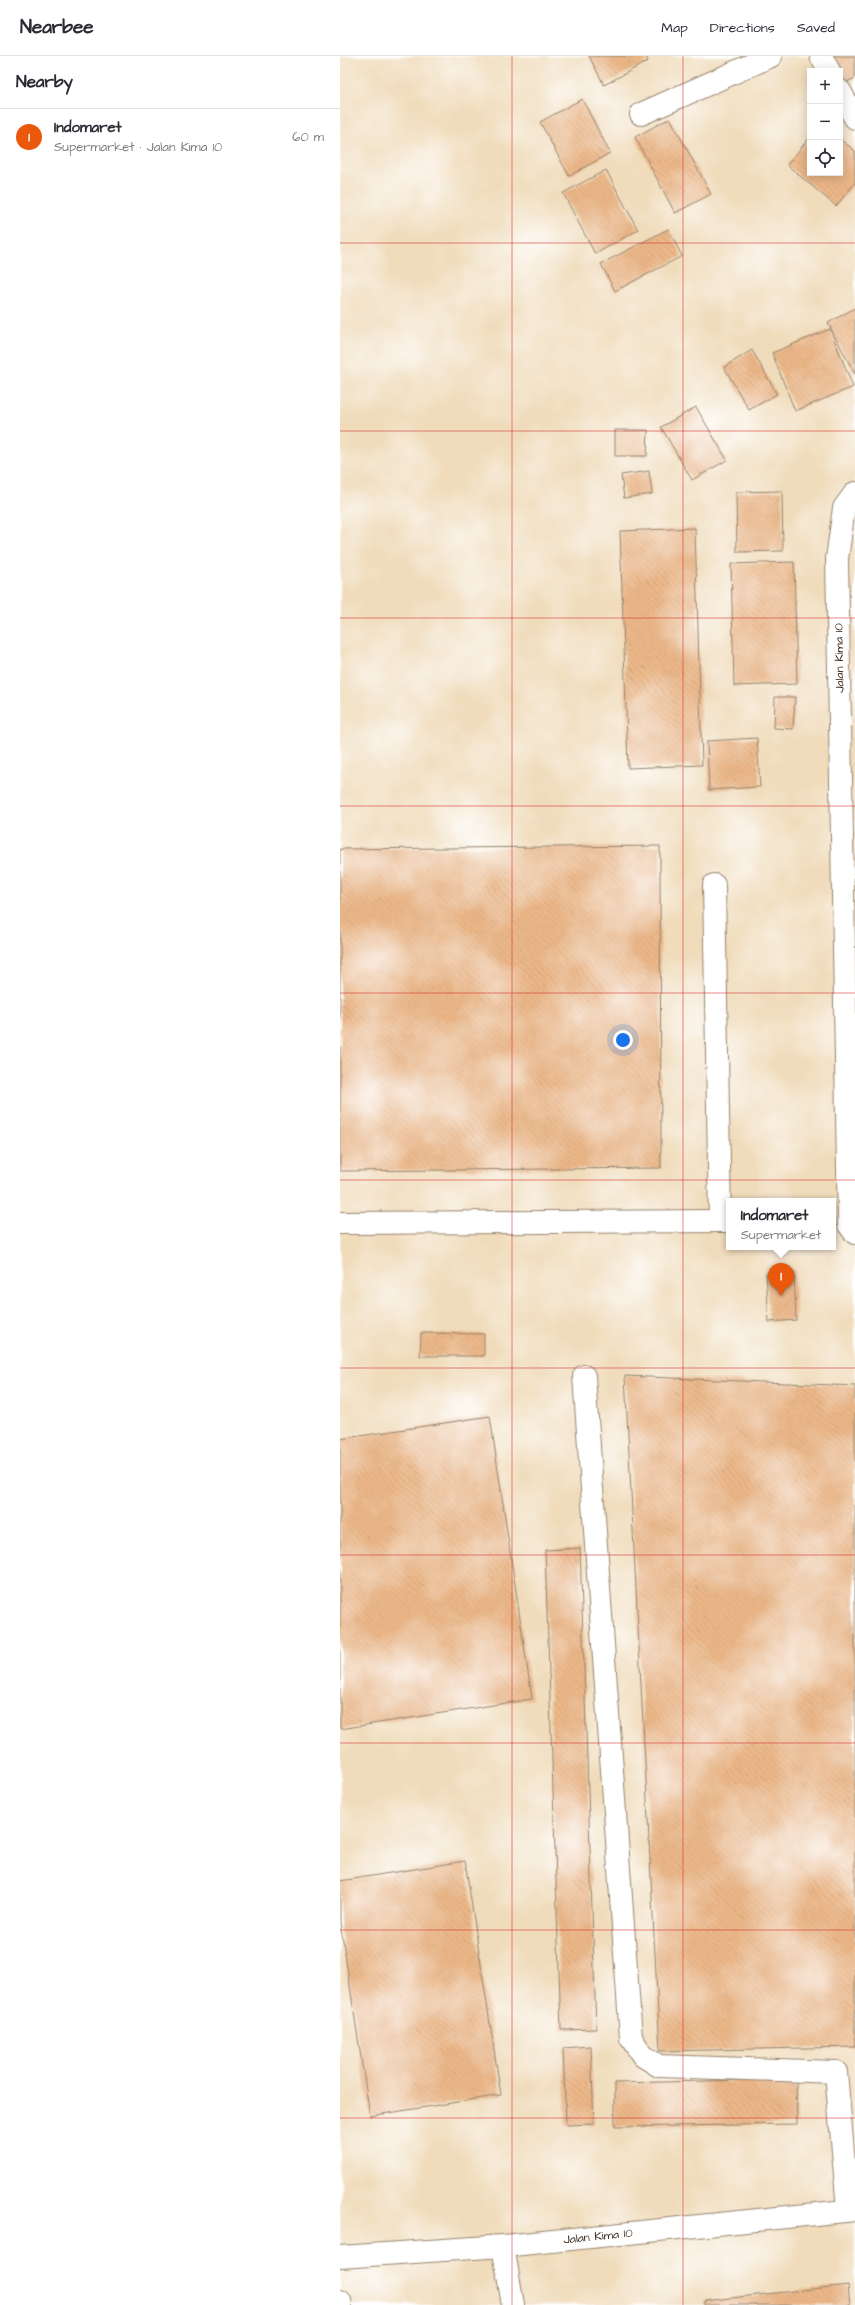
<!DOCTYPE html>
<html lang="en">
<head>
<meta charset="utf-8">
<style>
  :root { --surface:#fff; --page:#f2f2f3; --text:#2b2b33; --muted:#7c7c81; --line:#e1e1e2; --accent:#ea580c }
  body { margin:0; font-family:"Architects Daughter",sans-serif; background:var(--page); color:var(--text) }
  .controls { position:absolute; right:12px; top:12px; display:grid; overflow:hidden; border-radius:0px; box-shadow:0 2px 10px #0003 }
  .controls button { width:36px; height:36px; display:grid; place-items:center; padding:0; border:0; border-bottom:1px solid var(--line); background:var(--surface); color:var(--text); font:20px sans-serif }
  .you { position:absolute; left:283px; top:984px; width:14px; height:14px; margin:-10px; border:3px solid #fff; border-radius:50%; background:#1a73e8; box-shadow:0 0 0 6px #1a73e833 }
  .badge { display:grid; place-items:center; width:26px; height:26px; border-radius:50%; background:var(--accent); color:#fff; font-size:13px; font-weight:700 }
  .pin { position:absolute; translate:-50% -33px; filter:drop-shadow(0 1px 2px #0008) }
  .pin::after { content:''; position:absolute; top:21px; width:14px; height:12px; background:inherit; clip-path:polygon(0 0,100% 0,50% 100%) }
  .popup { position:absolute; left:386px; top:1142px; width:110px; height:52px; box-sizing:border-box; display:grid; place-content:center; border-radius:0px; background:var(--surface); filter:drop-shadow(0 1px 3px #0005); font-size:13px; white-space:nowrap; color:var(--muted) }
  .popup b { font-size:15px; color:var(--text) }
  .popup::after { content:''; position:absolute; left:50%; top:100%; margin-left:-8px; border:8px solid transparent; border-top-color:var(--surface) }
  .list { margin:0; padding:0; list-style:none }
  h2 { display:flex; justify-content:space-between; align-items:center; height:52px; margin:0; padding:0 16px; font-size:17px }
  h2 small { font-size:13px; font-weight:400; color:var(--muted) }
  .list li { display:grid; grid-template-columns:26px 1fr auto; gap:12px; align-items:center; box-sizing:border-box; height:56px; padding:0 16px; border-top:1px solid var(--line) }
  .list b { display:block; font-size:15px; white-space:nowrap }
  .list p { margin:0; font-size:13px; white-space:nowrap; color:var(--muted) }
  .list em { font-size:13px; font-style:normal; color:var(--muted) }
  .icon { flex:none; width:22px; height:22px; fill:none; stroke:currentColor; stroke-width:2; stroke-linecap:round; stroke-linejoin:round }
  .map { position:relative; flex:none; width:515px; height:2249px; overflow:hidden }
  header { display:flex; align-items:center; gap:24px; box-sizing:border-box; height:56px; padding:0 20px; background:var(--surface); border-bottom:1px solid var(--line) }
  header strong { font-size:19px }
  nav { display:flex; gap:22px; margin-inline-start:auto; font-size:14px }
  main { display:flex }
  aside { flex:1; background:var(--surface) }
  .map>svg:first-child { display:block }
  .building { fill:url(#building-back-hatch) }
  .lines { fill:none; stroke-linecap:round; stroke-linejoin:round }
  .minor-casing { stroke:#96836c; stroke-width:24 }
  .minor { stroke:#fff; stroke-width:22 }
  .grid { fill:none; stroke:#d62828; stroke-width:1; stroke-opacity:0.55 }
  .labels { text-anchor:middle; stroke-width:3; stroke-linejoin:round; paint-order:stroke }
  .street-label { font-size:12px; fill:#3b2a1e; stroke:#fff }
</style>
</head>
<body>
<header>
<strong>Nearbee</strong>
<nav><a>Map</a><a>Directions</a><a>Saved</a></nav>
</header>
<main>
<aside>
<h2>Nearby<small></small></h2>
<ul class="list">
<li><span class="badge">1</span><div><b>Indomaret</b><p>Supermarket · Jalan Kima 10</p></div><em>60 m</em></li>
</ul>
</aside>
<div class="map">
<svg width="515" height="2249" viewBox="0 0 515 2249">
  <defs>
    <pattern id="building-back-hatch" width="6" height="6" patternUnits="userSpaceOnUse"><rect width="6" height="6" fill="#ecb889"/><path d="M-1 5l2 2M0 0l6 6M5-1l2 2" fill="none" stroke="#cb9e76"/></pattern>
  </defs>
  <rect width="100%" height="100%" fill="#fff"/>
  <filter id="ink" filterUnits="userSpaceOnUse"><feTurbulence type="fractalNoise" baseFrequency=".025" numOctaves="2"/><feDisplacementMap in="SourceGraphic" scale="8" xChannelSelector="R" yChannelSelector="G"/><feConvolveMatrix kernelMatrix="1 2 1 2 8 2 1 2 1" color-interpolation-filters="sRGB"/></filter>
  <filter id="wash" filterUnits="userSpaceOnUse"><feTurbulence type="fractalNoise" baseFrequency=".012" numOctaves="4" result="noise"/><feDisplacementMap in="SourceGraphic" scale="16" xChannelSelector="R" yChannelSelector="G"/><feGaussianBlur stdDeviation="0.9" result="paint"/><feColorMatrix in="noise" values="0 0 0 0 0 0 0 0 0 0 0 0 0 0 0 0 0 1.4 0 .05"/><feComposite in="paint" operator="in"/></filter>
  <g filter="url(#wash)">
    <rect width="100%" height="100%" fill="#f0dcbb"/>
    <g id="blocks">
      <!-- building -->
      <g class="building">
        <polygon points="249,0 306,0 308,5 264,29"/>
        <polygon points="488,0 515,0 515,22 503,28 500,23 500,15 496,15"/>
        <polygon points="242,43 270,97 229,120 200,66"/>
        <polygon points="330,62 371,138 335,157 295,81"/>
        <polygon points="470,81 470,117 500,117 500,83 515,95 515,127 496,150 447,109"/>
        <polygon points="266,114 298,174 255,198 223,137"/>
        <polygon points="328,173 342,200 275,235 261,208"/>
        <polygon points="515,252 515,318 488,267"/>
        <polygon points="490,273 513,331 455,355 432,297"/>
        <polygon points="412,294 437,338 409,354 384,311"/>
        <polygon points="356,351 387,404 352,424 321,371"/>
        <polygon points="275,374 308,374 307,400 275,400"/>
        <polygon points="309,415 312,438 284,442 281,419"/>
        <polygon points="442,435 443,495 397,496 396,436"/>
        <polygon points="355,472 362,709 288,712 280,475"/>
        <polygon points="454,506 457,628 394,630 391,508"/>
        <polygon points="435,641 455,641 453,673 434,672"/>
        <polygon points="417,682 420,731 369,734 367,685"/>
        <polygon points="320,790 321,1112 0,1115 0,793"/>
        <polygon points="454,1215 456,1264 429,1266 426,1217"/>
        <polygon points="81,1277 144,1278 144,1300 80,1300"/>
        <polygon points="285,1320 515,1330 515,1991 320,1995"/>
        <polygon points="150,1360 192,1643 0,1673 0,1383"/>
        <polygon points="240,1492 256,1973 221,1974 205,1494"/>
        <polygon points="125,1805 161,2039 30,2060 0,1866 0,1825"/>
        <polygon points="251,1990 254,2068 226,2069 223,1992"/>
        <polygon points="456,2023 457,2068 275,2071 275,2027"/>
        <polygon points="508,2229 510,2249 364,2249 364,2245"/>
      </g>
    </g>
  </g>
  <g filter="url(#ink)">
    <use href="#blocks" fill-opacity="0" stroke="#96836c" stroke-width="1"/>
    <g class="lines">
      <defs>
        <g id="minor">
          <polyline points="481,0 489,15"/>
          <polyline points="500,35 515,62"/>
          <polyline points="301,58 431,0"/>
          <polyline points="515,437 504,452 497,503 509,1169 515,1177"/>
          <polyline points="374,829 380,1165"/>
          <polyline points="0,1167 389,1165"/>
          <polyline points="244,1320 291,1982 303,2000 319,2010 496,2016 508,2153"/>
          <polyline points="163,2190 173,2249"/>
          <polyline points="0,2201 163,2190 515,2154"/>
          <polyline points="0,2245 1,2249"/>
        </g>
      </defs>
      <!-- minor casing -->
      <use href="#minor" class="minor-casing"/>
      <!-- minor -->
      <use href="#minor" class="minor"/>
    </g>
  </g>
  <!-- grid -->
  <path class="grid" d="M172,0V2249M343,0V2249M0,187H515M0,375H515M0,562H515M0,750H515M0,937H515M0,1124H515M0,1312H515M0,1499H515M0,1687H515M0,1874H515M0,2062H515"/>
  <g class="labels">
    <!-- street labels -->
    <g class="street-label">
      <text transform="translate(499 602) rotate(-91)" y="4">Jalan Kima 10</text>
      <text transform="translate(258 2180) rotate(-6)" y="4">Jalan Kima 10</text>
    </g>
  </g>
</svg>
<div class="controls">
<button>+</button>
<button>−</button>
<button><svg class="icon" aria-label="locate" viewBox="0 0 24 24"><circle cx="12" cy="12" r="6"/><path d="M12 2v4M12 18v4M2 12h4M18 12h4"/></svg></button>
</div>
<div class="you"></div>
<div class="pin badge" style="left:441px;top:1240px">1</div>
<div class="popup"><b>Indomaret</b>Supermarket</div>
</div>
</main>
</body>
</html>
